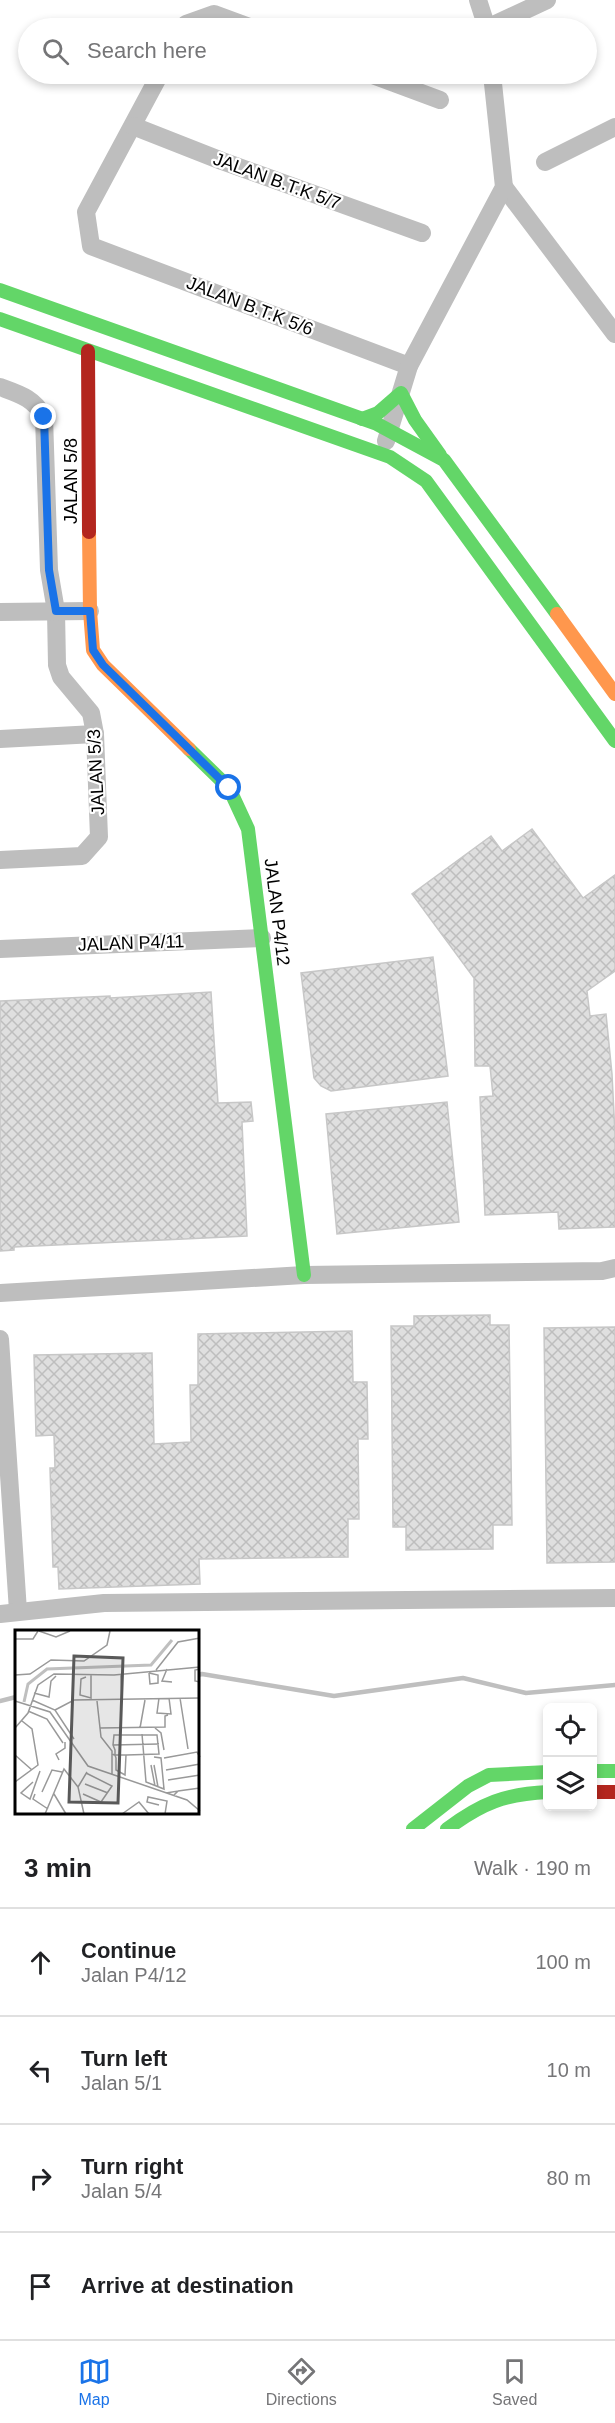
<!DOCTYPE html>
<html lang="en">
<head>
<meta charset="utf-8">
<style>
  :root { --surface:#fff; --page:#f6f6f6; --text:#202124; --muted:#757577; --line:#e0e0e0; --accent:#1a73e8 }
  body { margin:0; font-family:Arial,sans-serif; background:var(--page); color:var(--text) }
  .controls { position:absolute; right:18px; bottom:18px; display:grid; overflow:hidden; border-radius:9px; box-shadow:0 3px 9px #0003 }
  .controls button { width:54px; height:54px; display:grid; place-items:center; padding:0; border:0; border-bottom:2px solid var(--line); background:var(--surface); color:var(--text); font:30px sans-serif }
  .stop { position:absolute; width:18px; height:18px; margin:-14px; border:4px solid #1a73e8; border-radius:50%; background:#fff }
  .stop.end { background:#1a73e8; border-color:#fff; box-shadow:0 2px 6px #0008 }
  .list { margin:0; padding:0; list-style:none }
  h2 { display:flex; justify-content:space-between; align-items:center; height:78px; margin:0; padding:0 24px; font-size:26px }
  h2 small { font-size:20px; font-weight:400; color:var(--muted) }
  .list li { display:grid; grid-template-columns:39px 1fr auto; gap:18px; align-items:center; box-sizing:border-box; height:108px; padding:0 24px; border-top:2px solid var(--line) }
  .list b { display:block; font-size:22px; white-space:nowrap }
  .list p { margin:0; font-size:20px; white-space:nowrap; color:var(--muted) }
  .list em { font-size:20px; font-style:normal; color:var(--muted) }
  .icon { flex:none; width:33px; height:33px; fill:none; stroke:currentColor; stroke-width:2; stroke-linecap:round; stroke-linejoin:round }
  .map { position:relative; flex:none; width:615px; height:1829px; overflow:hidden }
  .search { position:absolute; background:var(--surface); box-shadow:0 3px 9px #0003; left:18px; right:18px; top:18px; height:66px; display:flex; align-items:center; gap:15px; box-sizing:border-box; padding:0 21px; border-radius:33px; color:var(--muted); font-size:22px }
  .sheet { height:510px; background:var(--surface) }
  nav { display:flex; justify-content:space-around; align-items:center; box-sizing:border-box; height:84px; border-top:2px solid var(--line); background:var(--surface); font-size:16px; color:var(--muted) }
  nav a { display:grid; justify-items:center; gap:3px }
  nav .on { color:var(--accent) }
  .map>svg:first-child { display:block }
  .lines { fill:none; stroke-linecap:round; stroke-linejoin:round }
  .stream { stroke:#bfbfbf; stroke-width:4.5 }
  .building { fill:url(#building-cross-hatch); stroke:#c7c7c7; stroke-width:1.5 }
  .street { stroke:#bebebe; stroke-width:18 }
  .fast { stroke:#63d668; stroke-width:14 }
  .slow { stroke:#ff974d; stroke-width:14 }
  .jam { stroke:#b3261e; stroke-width:14 }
  .route { stroke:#1a73e8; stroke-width:8 }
  .labels { text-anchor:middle; stroke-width:4.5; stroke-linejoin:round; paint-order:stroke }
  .street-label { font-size:18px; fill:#000; stroke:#fff }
  .inset-river { fill:none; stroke:#bfbfbf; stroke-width:3 }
  .inset-road { fill:none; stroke:#999; stroke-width:1.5 }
  .view { fill:#595959; fill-opacity:0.15; stroke:#595959; stroke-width:3 }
  .inset-edge { fill:none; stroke:#000; stroke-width:3 }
</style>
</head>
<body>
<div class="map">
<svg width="615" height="1829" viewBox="0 0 615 1829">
  <defs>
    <pattern id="building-cross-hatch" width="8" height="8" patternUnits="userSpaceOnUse" patternTransform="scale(1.5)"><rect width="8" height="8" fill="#dfdfdf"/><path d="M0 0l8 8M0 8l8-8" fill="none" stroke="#bebebe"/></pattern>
  </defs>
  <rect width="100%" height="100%" fill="#fff"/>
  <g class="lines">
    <!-- stream -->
    <g class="stream">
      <polyline points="198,1675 202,1674 334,1696 463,1678 526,1693 615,1685"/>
      <polyline points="0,1701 16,1697"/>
    </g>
  </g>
  <!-- building -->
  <g class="building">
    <polygon points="532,829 583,898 615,875 615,971 587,991 590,1016 606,1014 612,1074 615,1134 615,1227 559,1229 558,1212 485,1215 480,1097 493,1096 490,1066 475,1066 474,978 412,894 491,836 502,851"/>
    <polygon points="433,957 448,1076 331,1091 321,1086 314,1078 301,973"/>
    <polygon points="211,992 218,1103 251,1102 253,1121 242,1122 247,1236 14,1247 14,1250 0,1251 0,1001 110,996 110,998"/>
    <polygon points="447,1102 459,1222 337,1234 326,1114"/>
    <polygon points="490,1315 490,1325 509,1325 512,1525 493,1525 493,1549 406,1550 406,1527 393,1527 391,1326 414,1326 414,1316"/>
    <polygon points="615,1327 615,1562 547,1563 544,1328"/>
    <polygon points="352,1331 353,1382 367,1382 368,1439 358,1439 359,1519 348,1519 348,1557 199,1559 200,1584 59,1589 58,1567 53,1567 50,1468 55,1468 54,1435 36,1436 34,1355 152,1353 154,1444 191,1442 190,1385 198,1385 198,1334"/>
  </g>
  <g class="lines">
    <!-- street -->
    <g class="street">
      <polyline points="478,0 487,28"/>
      <polyline points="184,28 186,24 214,14 252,28"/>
      <polyline points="487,28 547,0"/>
      <polyline points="160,74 86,212 91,246 409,366"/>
      <polyline points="370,74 440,100"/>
      <polyline points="133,126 222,161 422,233"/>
      <polyline points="545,162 615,127"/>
      <polyline points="504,187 615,334"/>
      <path d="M0,387C19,394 34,398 44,417L49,570L56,611L57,665L61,677L91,713L95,734L99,837L82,856L0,860"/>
      <polyline points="386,441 409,366 504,187 492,74"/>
      <polyline points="0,612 90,611"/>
      <polyline points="0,739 95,734"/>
      <polyline points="0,949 262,938"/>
      <polyline points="0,1293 304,1275 602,1271 615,1268"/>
      <polyline points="0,1339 18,1611"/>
      <polyline points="0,1614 104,1603 615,1598"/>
    </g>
    <!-- fast -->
    <g class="fast">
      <polyline points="0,290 377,424 444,460 557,614"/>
      <polyline points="0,319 390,457 426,481 615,741"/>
      <polyline points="362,419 378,413 401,393 415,420 440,455"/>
      <polyline points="189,749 229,788 248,829 304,1275"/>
      <polyline points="592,1771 615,1771"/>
      <polyline points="413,1829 468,1786 489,1775 548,1772"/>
      <path d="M447,1829C482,1803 505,1794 548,1792"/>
    </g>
    <!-- slow -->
    <g class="slow">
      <polyline points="89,532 90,611 93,650 103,665 189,749"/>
      <polyline points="557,614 615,694"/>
    </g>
    <!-- jam -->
    <g class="jam">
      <polyline points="88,351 89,532"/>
      <polyline points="592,1792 615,1792"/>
    </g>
  </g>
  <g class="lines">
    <!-- route -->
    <polyline class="route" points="44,417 49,570 56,611 90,611 93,650 103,665 229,788"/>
  </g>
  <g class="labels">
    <!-- street labels -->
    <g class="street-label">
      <text transform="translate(277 181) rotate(20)" y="6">JALAN B.T.K 5/7</text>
      <text transform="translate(250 306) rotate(21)" y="6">JALAN B.T.K 5/6</text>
      <text transform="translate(71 481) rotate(-90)" y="6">JALAN 5/8</text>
      <text transform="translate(96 772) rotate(-93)" y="6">JALAN 5/3</text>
      <text transform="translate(277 912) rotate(83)" y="6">JALAN P4/12</text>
      <text transform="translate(131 943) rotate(-2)" y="6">JALAN P4/11</text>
    </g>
  </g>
  <!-- overview -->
  <g transform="translate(15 1630)">
    <rect width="184" height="184" fill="#fff"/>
    <path class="inset-river" d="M9,72L13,54L32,39L136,35L157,10"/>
    <path class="inset-road" d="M24,1L41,7L55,1M0,9H18L23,1M152,39L147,51L157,52M185,39L180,40V51L185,52M141,40L163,12L185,8M134,43L135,54L143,53V45L134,43M0,45L15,44L36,30L69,31L92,15L95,1M106,45L107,70M71,47L66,49L65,65L76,68V45M19,63L34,67L36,51L41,46M144,68L142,83L156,84L154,68M165,68L173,119M17,70L40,80L59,109M0,71L35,82L73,136L172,170L185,181M82,71L86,107L97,121V145M40,80L59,70L185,68M13,81L32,89L48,113M0,98L13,83L23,55L39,44L99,45L185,37M85,98L150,97V86L153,85M125,98L130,70M140,98L146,103L149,120M127,104L131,152L149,159L146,128L139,127M98,115L144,114M98,124L99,125H111L144,124L142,105H99L98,115L100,120V125L101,128V140L110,145L111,125M0,125L17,140M149,128L182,122L185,127M44,130L41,124L50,118V112M136,135L140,156M139,135L143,157M151,140L185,134M153,150L185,145M0,152L23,135L17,99L7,91M18,152L6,163L15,169L25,141M70,154L93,163M163,161L185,158M27,162L37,140L47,142M151,163L163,161L158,166M20,164L18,169L33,179M39,164L51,184M68,164L86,172L97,156L71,143M144,175L132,172L133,167L152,171L150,184M30,184L49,139L63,157M69,184L63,157L72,142M107,184L124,172L134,184"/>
    <path class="view" d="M59,26L108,28L103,173L54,172Z"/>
    <rect width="184" height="184" class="inset-edge"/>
  </g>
</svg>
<div class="controls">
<button><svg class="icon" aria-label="locate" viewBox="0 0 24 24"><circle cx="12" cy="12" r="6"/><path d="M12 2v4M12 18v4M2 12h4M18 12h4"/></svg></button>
<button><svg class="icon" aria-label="layers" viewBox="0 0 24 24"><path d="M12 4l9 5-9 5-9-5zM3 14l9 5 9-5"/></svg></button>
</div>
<div class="stop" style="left:229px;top:788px"></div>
<div class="stop end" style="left:44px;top:417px"></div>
<div class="search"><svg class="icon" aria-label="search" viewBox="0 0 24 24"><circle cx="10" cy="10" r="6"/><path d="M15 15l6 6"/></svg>Search here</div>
</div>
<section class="sheet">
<h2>3 min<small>Walk · 190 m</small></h2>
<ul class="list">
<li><svg class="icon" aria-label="ahead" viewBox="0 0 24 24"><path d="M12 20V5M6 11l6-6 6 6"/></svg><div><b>Continue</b><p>Jalan P4/12</p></div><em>100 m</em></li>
<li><svg class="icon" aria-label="left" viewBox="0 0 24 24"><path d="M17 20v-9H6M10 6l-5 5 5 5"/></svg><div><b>Turn left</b><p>Jalan 5/1</p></div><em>10 m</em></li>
<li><svg class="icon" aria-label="right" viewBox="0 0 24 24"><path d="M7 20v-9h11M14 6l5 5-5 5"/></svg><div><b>Turn right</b><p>Jalan 5/4</p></div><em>80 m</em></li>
<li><svg class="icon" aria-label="arrive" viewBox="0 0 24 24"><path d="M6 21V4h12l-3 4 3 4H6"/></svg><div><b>Arrive at destination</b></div></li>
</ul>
</section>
<nav>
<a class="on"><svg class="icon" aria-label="map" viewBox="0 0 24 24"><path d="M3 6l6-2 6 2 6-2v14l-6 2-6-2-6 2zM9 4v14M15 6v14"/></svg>Map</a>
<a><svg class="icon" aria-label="directions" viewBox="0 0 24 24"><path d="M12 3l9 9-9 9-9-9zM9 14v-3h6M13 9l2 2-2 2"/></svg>Directions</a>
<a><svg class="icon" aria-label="saved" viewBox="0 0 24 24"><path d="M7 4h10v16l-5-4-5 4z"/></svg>Saved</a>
</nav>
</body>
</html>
